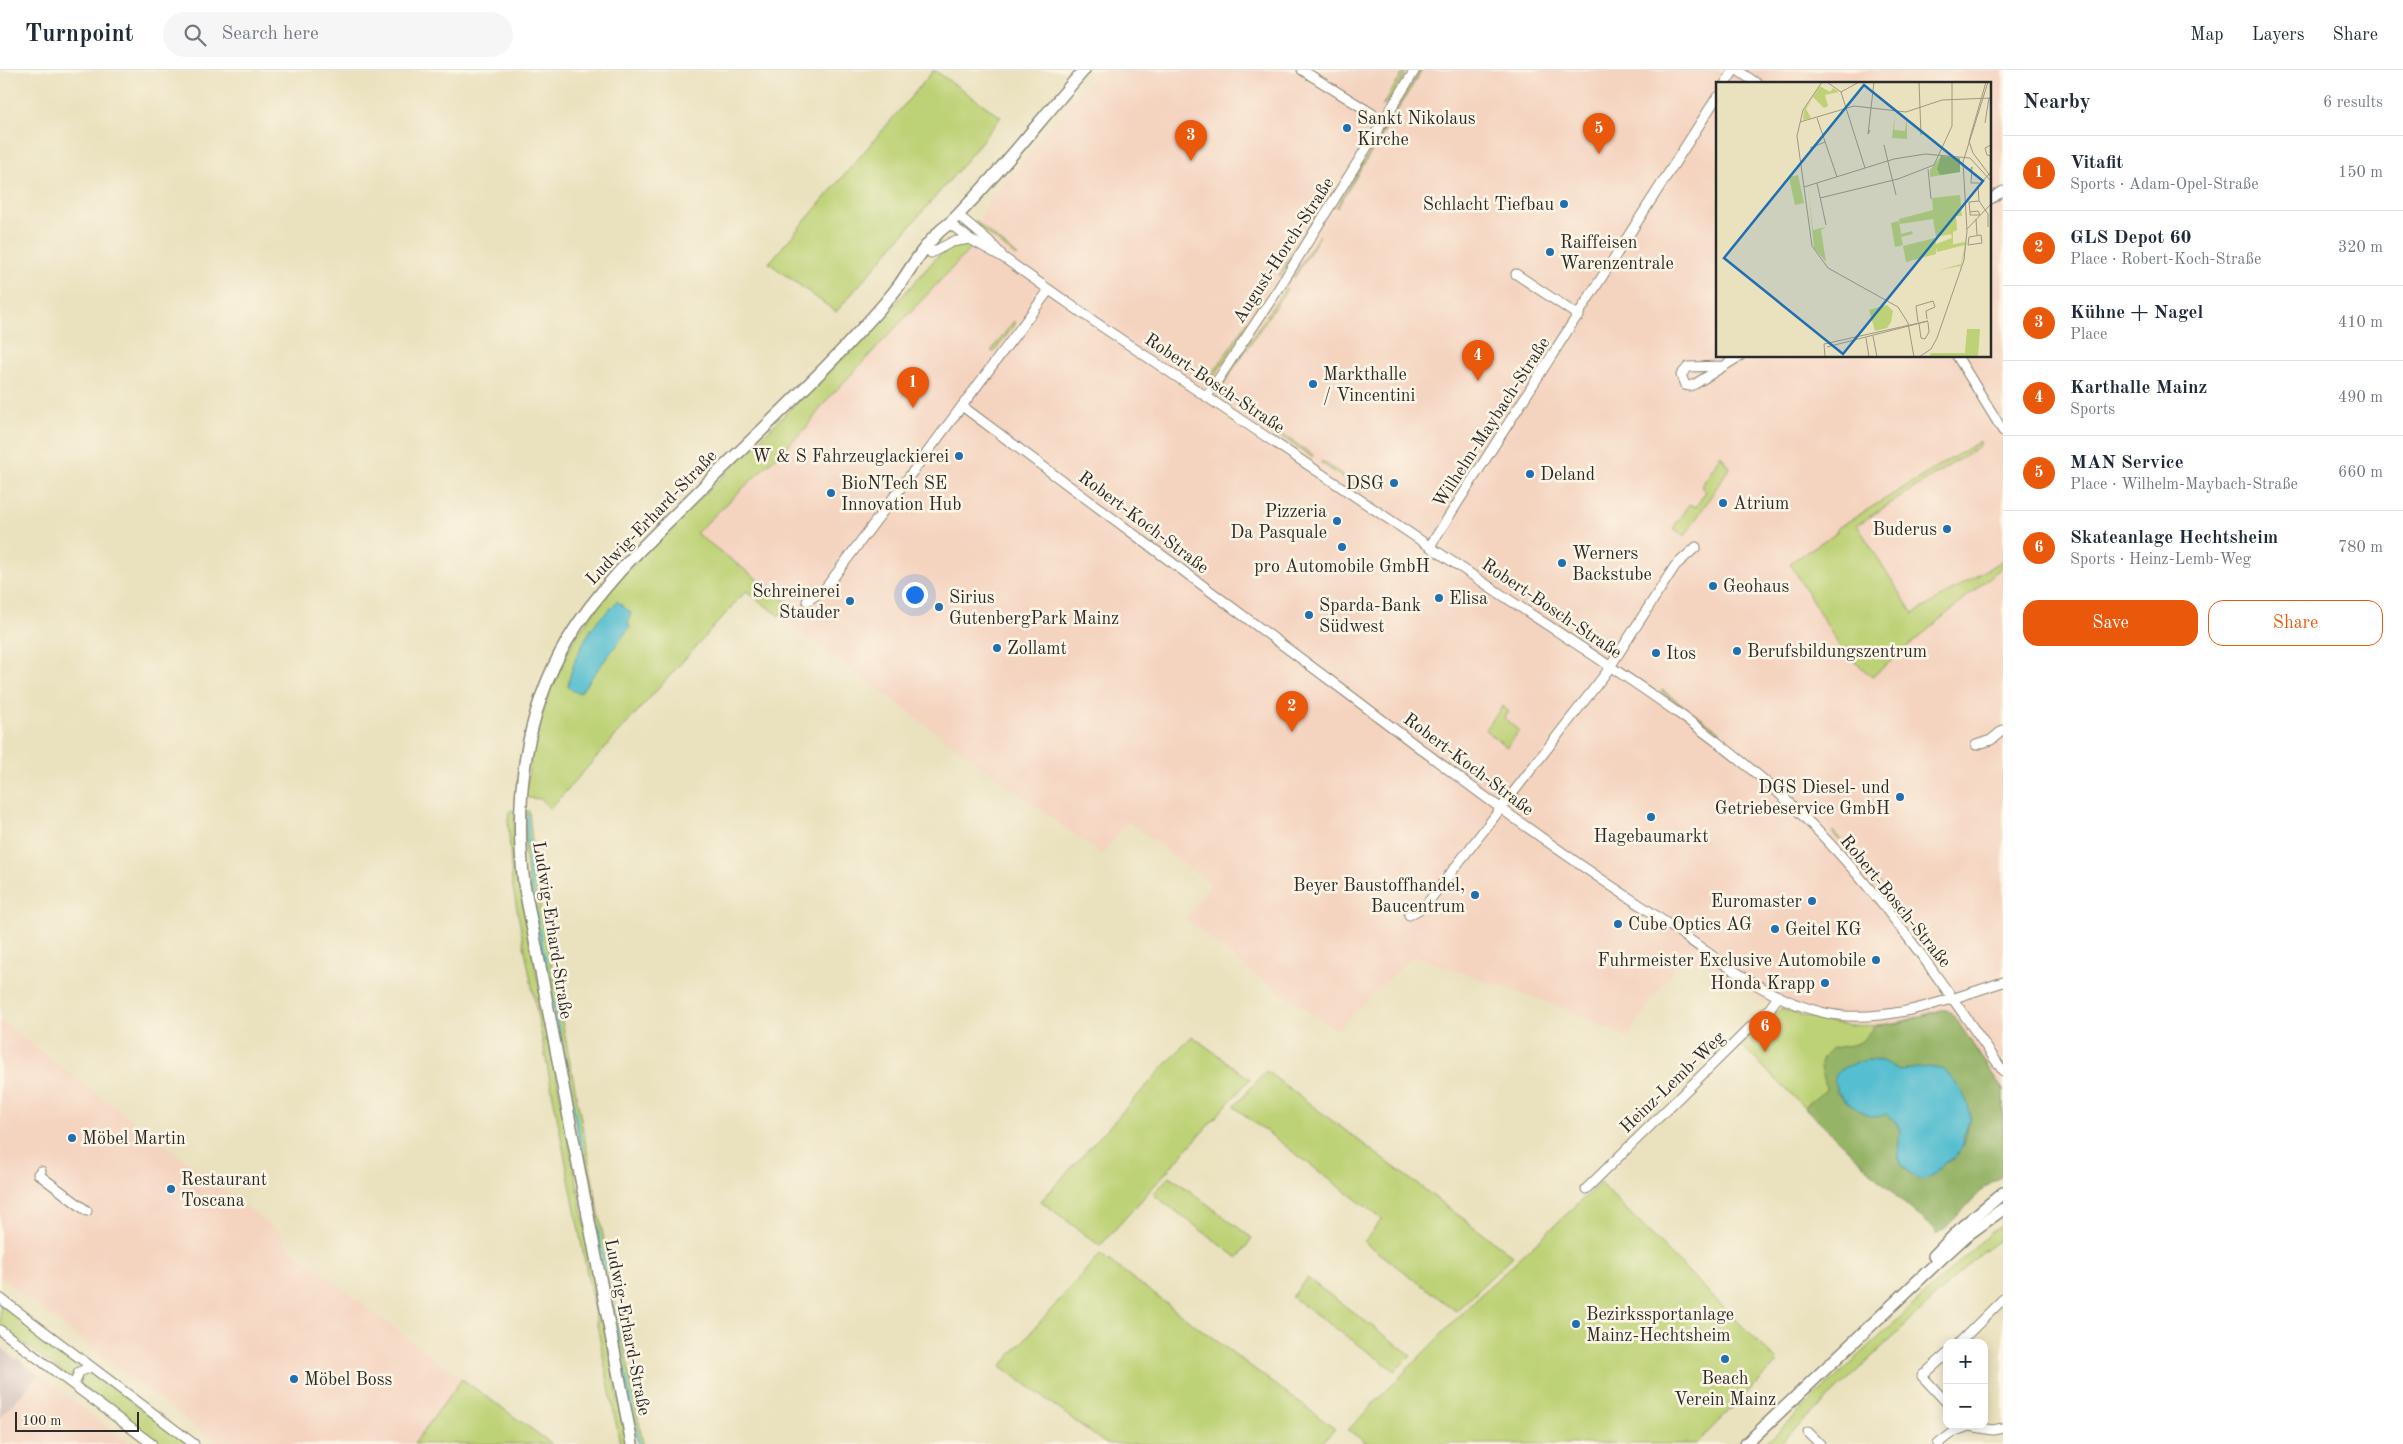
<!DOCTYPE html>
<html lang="en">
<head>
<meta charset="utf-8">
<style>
  :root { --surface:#fff; --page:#f6f6f7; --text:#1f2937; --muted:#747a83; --line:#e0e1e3; --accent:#ea580c }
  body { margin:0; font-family:"Old Standard TT",serif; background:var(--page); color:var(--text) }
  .controls { position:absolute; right:15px; bottom:15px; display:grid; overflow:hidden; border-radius:10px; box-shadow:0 2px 12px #0003 }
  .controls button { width:45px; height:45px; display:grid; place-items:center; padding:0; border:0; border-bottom:1px solid var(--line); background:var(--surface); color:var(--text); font:25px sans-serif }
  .scale { position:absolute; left:15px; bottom:12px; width:124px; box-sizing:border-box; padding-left:5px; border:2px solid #2b2b2b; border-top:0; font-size:14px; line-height:18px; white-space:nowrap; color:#2b2b2b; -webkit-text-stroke:4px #fcf5e5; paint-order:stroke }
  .you { position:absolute; left:914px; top:524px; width:18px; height:18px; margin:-12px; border:4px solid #fff; border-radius:50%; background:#1a73e8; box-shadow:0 0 0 8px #1a73e833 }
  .badge { display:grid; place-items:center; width:32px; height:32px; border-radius:50%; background:var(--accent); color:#fff; font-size:16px; font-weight:700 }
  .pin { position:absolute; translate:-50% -41px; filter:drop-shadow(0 1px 2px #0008) }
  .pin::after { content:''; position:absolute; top:26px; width:18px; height:15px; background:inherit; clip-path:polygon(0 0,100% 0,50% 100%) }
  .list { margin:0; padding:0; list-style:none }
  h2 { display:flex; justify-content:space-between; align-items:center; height:65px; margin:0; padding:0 20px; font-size:21px }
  h2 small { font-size:16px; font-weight:400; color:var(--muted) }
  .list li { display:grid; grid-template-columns:32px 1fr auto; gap:15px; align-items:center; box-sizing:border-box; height:75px; padding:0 20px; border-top:1px solid var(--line) }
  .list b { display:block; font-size:19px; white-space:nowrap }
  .list p { margin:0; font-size:16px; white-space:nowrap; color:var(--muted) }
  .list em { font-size:16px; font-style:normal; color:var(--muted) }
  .actions { display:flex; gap:10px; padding:15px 20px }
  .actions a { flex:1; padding:11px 0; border:1px solid var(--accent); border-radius:15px; text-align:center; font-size:18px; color:var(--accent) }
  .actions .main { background:var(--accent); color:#fff }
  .icon { flex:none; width:28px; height:28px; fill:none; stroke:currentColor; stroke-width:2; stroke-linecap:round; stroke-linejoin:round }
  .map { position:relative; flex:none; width:2003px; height:1374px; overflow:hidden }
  header { display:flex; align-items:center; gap:30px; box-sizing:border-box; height:70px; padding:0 25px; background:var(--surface); border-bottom:1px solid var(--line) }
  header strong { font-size:24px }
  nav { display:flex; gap:28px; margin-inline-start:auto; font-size:18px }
  .search { width:350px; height:45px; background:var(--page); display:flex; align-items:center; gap:12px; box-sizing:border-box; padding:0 18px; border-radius:28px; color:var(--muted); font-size:19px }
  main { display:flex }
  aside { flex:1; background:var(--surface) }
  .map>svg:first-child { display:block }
  .built { fill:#f4d3bf; fill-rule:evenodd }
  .industrial { fill:#d0c0bb }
  .green { fill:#bdd276; stroke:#747e50 }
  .forest { fill:#96b467; stroke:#607049; fill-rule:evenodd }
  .water { fill:#54bed0; stroke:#40747e }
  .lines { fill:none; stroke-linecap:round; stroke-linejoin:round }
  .stream { stroke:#54bed0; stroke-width:2.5 }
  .street-casing { stroke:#8a8674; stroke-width:11 }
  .secondary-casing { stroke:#8a8674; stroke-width:14 }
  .street { stroke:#fff; stroke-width:9 }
  .secondary { stroke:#fff; stroke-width:11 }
  .poi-dot { fill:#1f6fb2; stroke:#fcf5e5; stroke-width:2 }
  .labels { text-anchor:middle; stroke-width:5; stroke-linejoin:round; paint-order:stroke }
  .poi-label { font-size:18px; fill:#2b2b2b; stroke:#fcf5e5; text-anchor:start }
  .street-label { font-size:18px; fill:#2b2b2b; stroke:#fcf5e5 }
  .inset-road { fill:none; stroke:#9e9883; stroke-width:1 }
  .view { fill:#1f6fb2; fill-opacity:0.15; stroke:#1f6fb2; stroke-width:2.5 }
  .inset-edge { fill:none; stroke:#2b2b2b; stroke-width:2.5 }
</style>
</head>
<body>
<header>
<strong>Turnpoint</strong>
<div class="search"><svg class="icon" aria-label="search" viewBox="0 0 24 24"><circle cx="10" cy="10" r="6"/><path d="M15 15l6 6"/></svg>Search here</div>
<nav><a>Map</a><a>Layers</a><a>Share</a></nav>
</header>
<main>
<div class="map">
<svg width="2003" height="1374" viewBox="0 0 2003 1374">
  <rect width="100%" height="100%" fill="#fcf5e5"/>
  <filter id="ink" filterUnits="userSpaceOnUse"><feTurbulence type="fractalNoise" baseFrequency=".02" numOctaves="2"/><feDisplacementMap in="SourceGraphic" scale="10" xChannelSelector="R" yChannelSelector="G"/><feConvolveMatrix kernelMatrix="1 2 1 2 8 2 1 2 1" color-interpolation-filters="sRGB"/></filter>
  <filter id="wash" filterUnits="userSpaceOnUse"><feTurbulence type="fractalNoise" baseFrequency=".0096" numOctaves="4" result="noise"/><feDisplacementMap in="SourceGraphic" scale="20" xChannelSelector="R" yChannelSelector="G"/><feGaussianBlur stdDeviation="1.12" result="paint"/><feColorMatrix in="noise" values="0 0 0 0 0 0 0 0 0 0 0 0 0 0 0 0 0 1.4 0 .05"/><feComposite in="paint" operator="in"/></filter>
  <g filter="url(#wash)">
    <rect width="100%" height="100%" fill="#eae1be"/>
    <!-- built -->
    <g class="built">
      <path d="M1099,0H2003V1020L1954,946L1941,940L1899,953L1876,955L1817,951L1764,932L1703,890L1699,895L1683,885L1627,967L1553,934L1414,886L1336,960L1252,903L1185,848L1211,814L1128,751L1102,785L779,546L790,534L696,463L806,358L826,331L972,178L985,135ZM1717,14H1989V286H1717Z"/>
      <polygon points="0,950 282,1164 291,1180 462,1309 414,1374 218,1374 0,1207"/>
      <polygon points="39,1305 130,1374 0,1374 0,1348"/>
    </g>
    <!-- industrial -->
    <polygon class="industrial" points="0,1276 15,1289 17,1288 39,1305 0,1348"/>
    <!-- green -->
    <g class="green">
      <polygon points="934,0 1001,47 955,104 836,242 769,193"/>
      <polygon points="1405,0 1408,0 1389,31 1382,36"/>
      <polygon points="1420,0 1422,0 1337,138 1336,137"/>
      <polygon points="1319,139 1321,141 1281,206 1279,205"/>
      <polygon points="974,150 1018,186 1017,187 979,157"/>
      <polygon points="1319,165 1320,166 1294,208 1293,207"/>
      <polygon points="963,174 969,174 972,177 826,331 806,358 696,463 790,534 779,546 746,521 550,739 541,729 528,728 525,725 533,674 551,615 572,572 611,517 888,242 937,187 953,175"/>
      <polygon points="1285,218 1287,219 1220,319 1223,312"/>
      <polygon points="1260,233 1262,234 1213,308 1207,312"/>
      <polygon points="1014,251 1016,253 994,282 991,281"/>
      <polygon points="1245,340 1313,385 1312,387 1244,341"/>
      <polygon points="1980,371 1978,377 1857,455 1913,544 2003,490 2003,496 1872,607 1841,579 1790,493 1837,462 1836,459"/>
      <polygon points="1721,385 1729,398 1685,466 1673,458 1689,434 1696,437 1706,421 1701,417"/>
      <polygon points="1322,391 1363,419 1362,421 1321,393"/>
      <polygon points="1662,620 1721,662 1720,663 1661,621"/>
      <polygon points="1503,636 1509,642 1504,648 1519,661 1507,677 1485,660"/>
      <polygon points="511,740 515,742 514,767 519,812 627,1374 620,1374 512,813 508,749 509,742"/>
      <polygon points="529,741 536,815 643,1374 638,1374 529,814 525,784 525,742"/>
      <polygon points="1833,761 1881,814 1880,816 1832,762"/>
      <path d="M1782,939C1819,952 1859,961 1899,952C1914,949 1929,942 1944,940L1951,943L2003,1020V1106C1979,1117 1960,1143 1940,1162L1808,1034L1804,1037L1742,976L1732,983L1775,943Z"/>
      <polygon points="1192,966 1250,1009 1100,1176 1041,1131"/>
      <polygon points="1266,1001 1513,1186 1456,1241 1364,1172 1382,1149 1234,1037"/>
      <polygon points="1170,1106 1252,1168 1238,1188 1153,1124"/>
      <polygon points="1600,1113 1778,1292 1696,1374 1368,1374 1348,1360 1479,1226"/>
      <polygon points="2003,1154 2003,1167 1980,1184 1780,1374 1765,1374 1991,1162"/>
      <polygon points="1100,1184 1335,1359 1321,1374 1106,1374 1001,1296"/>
      <polygon points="1307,1208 1411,1285 1395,1301 1292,1227"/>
      <polygon points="0,1234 83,1295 77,1298 70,1308 0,1256"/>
      <polygon points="88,1303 92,1303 188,1374 158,1374 81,1316 80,1310"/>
      <polygon points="462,1309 552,1374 414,1374"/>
    </g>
    <!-- forest -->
    <path class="forest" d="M1941,940H1947L1954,946L2003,1020V1106C1976,1119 1961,1147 1936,1165V1161L1898,1128L1804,1037L1826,1020C1826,1004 1812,994 1831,979C1857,972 1857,980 1876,955L1899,953ZM1867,990L1882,991L1899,1000L1928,998L1942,999L1956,1012L1971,1047C1967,1057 1963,1081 1956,1087C1952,1091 1946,1091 1942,1095C1934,1103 1931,1107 1920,1110C1911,1104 1901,1098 1899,1087C1896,1066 1908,1060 1887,1044C1865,1051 1852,1035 1836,1022L1840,1000Z"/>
    <!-- water -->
    <g class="water">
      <path d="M617,531L631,543L628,553L630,557L580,623L573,621L568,617C570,596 586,563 600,548C606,542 612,538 617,531Z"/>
      <path d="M1866,990L1882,991L1899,1000L1928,997L1942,999L1956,1012L1967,1031L1971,1047L1963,1068L1962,1077L1956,1087L1944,1093L1931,1107L1920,1110C1911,1104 1901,1098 1899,1087C1896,1066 1908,1060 1887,1044C1884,1045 1879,1047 1875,1047C1861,1047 1818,1014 1840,1000C1847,995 1858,993 1866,990Z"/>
    </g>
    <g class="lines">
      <!-- stream -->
      <polyline class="stream" points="527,745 529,793 535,837 639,1374"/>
    </g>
  </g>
  <g filter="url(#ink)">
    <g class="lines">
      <defs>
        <g id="street">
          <polyline points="1302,0 1384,51"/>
          <polyline points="1737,0 1758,14"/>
          <polyline points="1725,14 1734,0"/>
          <polyline points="1989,130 2003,121"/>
          <polyline points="958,145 989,171 1001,184"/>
          <path d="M950,154L970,169L1004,188L1095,252C1231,342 1366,434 1502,525C1604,593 1712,658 1800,743C1879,820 1941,911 2003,1001"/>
          <polyline points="931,183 952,172 970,169"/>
          <polyline points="1516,204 1579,246"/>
          <polyline points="1957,286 2003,361"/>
          <polyline points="1724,296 1688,297 1681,305 1685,315 1690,316 1695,314 1740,286"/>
          <polyline points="1207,326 1279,218 1415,0"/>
          <path d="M962,336C1090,432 1219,527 1347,623C1443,696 1539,769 1640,835C1696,871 1755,926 1821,942C1879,957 1948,930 2003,912"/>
          <polyline points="1430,476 1717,27"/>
          <polyline points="807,531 824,520 1049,220"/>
          <polyline points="1976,675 1991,670 2003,660"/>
          <polyline points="1409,845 1425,836 1606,603 1675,496 1696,477"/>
          <polyline points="41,1101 38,1104 87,1141"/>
          <polyline points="1586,1119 1770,938 1778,927"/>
          <polyline points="0,1228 194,1374"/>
          <polyline points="0,1260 152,1374"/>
          <polyline points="1959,1273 2003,1229"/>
          <polyline points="1947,1284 1922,1306 1947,1333"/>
          <polyline points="74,1315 79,1302 91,1297"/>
          <polyline points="1808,1362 1820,1374"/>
          <polyline points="1938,1374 1955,1361 1969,1356 1993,1360 2003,1358"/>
        </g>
        <g id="secondary">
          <polyline points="1934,1186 1962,1157 2003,1123"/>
          <path d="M632,1374L524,814C514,731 524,645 567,571C598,519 642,477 685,435C738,382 794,331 846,276C864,256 884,236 900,214C912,196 924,176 940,161C944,157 948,155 952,151C999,104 1040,50 1084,0"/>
          <polyline points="1746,1374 1944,1186 1967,1165 2003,1139"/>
        </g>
      </defs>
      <!-- street casing -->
      <use href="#street" class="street-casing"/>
      <!-- secondary casing -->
      <use href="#secondary" class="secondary-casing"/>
      <!-- street -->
      <use href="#street" class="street"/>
      <!-- secondary -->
      <use href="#secondary" class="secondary"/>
    </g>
  </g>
  <!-- markers -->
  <g class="poi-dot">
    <circle cx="1347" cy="58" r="5"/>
    <circle cx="1564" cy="134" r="5"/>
    <circle cx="1550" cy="182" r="5"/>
    <circle cx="1313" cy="314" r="5"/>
    <circle cx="959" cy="386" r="5"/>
    <circle cx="1530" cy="404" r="5"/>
    <circle cx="1394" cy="413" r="5"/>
    <circle cx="831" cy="423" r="5"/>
    <circle cx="1723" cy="433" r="5"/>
    <circle cx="1337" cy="451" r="5"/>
    <circle cx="1947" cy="459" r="5"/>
    <circle cx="1342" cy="477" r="5"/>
    <circle cx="1562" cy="493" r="5"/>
    <circle cx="1713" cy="516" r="5"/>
    <circle cx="1439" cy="528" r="5"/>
    <circle cx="850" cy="531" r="5"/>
    <circle cx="939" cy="537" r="5"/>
    <circle cx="1309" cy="545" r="5"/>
    <circle cx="997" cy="578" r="5"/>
    <circle cx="1737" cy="581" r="5"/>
    <circle cx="1656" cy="583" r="5"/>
    <circle cx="1900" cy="727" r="5"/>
    <circle cx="1651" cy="747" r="5"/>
    <circle cx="1475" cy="825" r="5"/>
    <circle cx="1812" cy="831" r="5"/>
    <circle cx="1618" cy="854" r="5"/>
    <circle cx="1775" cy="859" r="5"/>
    <circle cx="1876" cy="890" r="5"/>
    <circle cx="1825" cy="913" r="5"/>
    <circle cx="72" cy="1068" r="5"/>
    <circle cx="171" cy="1119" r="5"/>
    <circle cx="1576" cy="1254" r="5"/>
    <circle cx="1725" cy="1289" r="5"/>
    <circle cx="294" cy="1309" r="5"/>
  </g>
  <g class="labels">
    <!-- poi labels -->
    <g class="poi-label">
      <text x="1357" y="54">Sankt Nikolaus<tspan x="1357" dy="21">Kirche</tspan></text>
      <text x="1554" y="140" text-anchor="end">Schlacht Tiefbau</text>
      <text x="1560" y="178">Raiffeisen<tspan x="1560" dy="21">Warenzentrale</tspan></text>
      <text x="1323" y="310">Markthalle<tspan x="1323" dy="21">/ Vincentini</tspan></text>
      <text x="949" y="392" text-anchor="end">W &amp; S Fahrzeuglackierei</text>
      <text x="1540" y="410">Deland</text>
      <text x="841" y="419">BioNTech SE<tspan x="841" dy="21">Innovation Hub</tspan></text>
      <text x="1384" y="419" text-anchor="end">DSG</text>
      <text x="1733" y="439">Atrium</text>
      <text x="1327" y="447" text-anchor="end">Pizzeria<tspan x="1327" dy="21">Da Pasquale</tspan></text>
      <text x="1937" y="465" text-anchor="end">Buderus</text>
      <text x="1572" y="489">Werners<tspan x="1572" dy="21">Backstube</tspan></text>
      <text x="1342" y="502" text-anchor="middle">pro Automobile GmbH</text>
      <text x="1723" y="522">Geohaus</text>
      <text x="840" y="527" text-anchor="end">Schreinerei<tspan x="840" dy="21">Stauder</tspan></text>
      <text x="949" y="533">Sirius<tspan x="949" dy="21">GutenbergPark Mainz</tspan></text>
      <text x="1449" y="534">Elisa</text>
      <text x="1319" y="541">Sparda-Bank<tspan x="1319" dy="21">Südwest</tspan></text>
      <text x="1007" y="584">Zollamt</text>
      <text x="1747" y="587">Berufsbildungszentrum</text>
      <text x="1666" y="589">Itos</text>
      <text x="1890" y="723" text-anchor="end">DGS Diesel- und<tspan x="1890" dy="21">Getriebeservice GmbH</tspan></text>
      <text x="1651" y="772" text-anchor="middle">Hagebaumarkt</text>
      <text x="1465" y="821" text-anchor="end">Beyer Baustoffhandel,<tspan x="1465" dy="21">Baucentrum</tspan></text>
      <text x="1802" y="837" text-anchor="end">Euromaster</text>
      <text x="1628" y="860">Cube Optics AG</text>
      <text x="1785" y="865">Geitel KG</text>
      <text x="1866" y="896" text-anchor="end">Fuhrmeister Exclusive Automobile</text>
      <text x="1815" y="919" text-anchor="end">Honda Krapp</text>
      <text x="82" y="1074">Möbel Martin</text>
      <text x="181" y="1115">Restaurant<tspan x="181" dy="21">Toscana</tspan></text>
      <text x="1586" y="1250">Bezirkssportanlage<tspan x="1586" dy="21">Mainz-Hechtsheim</tspan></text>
      <text x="1725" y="1314" text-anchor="middle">Beach<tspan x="1725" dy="21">Verein Mainz</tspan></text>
      <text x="304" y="1315">Möbel Boss</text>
    </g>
    <!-- street labels -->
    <g class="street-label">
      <text transform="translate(1283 180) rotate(-57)" y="6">August-Horch-Straße</text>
      <text transform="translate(1215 313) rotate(34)" y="6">Robert-Bosch-Straße</text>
      <text transform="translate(1491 352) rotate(-57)" y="6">Wilhelm-Maybach-Straße</text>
      <text transform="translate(651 447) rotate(-46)" y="6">Ludwig-Erhard-Straße</text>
      <text transform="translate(1144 452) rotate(37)" y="6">Robert-Koch-Straße</text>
      <text transform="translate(1552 538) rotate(34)" y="6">Robert-Bosch-Straße</text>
      <text transform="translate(1469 694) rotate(37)" y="6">Robert-Koch-Straße</text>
      <text transform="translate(1896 831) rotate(51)" y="6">Robert-Bosch-Straße</text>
      <text transform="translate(553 860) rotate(81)" y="6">Ludwig-Erhard-Straße</text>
      <text transform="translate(1672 1012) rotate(-44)" y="6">Heinz-Lemb-Weg</text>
      <text transform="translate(628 1257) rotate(79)" y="6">Ludwig-Erhard-Straße</text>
    </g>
  </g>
  <!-- overview -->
  <g transform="translate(1716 12)">
    <rect width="275" height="275" fill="#eae1be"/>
    <path d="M104,4L114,10L117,6L123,10L109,13L112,24L108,26L97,15L90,27L95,36L87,38L88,28ZM179,31L178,48L189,49L191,34V57L176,56ZM225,74L244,79V90L214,95V88ZM82,93L88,121L79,123L73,95ZM92,104L97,148L110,145L105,148L110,180L98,166ZM244,113L246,134H240L241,148L237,150V162L233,163L249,160L250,154L249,169L244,187V184L223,188L245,182L249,163L221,170L220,165V172L190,180L187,164L219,156L220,162L236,156L235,152L220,155L217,137L184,142L183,137L217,128L216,116ZM183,139L185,152L196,149L197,152L185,155L187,163L179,165L175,141ZM171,223L177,229L175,240L171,246L159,249L153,228ZM251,247H264L262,275H213L215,271H249Z" fill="#bdd276"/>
    <path d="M225,74L244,76V90L224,93L221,87Z" fill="#96b467"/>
    <path class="inset-road" d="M106,0L87,28L81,54L96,164L112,186L182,225L192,241L198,275M111,0L125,10M203,0L205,53M270,0L253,59L257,71L275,95M125,10L149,86M125,10L143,0M101,36L121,95M84,40L138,24L190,30L226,18L275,16M269,41L273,16M154,48L152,52L158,0M168,63L180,113M275,63L269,66L271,73L275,74M94,66L109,60M212,87L215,117M254,88L256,85L255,101H263M101,101L110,143M88,105L178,77L209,72L254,76L275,99M104,116L182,97L218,83L236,44V0M262,129L264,133H254V130ZM254,130L253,120L263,119M260,137L261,153M272,145V132L263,119L262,104L275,90M251,147L275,122M265,153L266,161L252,163L253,155ZM202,240L200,224L217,219L219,225L210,229L211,237M203,242L205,256L209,257L213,250L212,240M157,254L161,275M150,256L153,275M109,275L108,262L212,239L111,265M203,275L215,267L221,256L248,178L251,149L247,80L272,0"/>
    <path class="view" d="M148,3L267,99L127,272L8,176Z"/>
    <rect width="275" height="275" class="inset-edge"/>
  </g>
</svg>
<div class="controls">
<button>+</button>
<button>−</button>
</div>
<div class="scale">100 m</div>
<div class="you"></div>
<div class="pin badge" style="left:913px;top:338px">1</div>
<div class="pin badge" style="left:1292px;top:662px">2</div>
<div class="pin badge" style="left:1191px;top:91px">3</div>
<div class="pin badge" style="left:1478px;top:311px">4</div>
<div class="pin badge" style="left:1599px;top:84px">5</div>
<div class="pin badge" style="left:1765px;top:982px">6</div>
</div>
<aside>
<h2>Nearby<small>6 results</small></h2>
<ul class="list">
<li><span class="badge">1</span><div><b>Vitafit</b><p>Sports · Adam-Opel-Straße</p></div><em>150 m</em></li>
<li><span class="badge">2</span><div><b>GLS Depot 60</b><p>Place · Robert-Koch-Straße</p></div><em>320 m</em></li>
<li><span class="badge">3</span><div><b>Kühne + Nagel</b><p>Place</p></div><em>410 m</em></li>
<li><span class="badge">4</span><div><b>Karthalle Mainz</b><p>Sports</p></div><em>490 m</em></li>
<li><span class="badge">5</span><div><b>MAN Service</b><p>Place · Wilhelm-Maybach-Straße</p></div><em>660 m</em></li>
<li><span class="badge">6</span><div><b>Skateanlage Hechtsheim</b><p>Sports · Heinz-Lemb-Weg</p></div><em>780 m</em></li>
</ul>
<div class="actions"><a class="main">Save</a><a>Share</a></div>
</aside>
</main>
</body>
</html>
